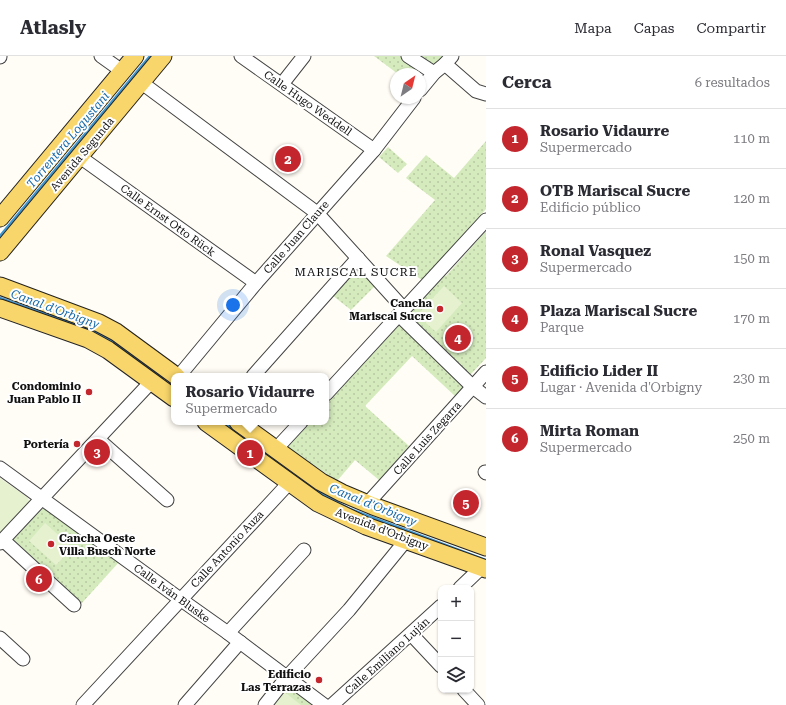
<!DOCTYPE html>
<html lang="es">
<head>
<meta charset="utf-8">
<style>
  :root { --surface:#fff; --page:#f2f2f3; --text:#2b2b33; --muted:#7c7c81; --line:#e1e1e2; --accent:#c4262e }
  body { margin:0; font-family:"Roboto Serif",serif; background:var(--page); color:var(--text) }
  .controls { position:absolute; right:12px; bottom:12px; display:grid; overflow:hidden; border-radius:8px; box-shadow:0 1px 3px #0004 }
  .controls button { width:36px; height:36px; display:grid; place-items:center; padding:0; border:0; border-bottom:1px solid var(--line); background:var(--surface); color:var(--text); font:20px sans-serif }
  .compass { position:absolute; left:390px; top:12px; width:36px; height:36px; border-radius:50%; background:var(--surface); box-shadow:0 1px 3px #0004; rotate:35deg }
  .you { position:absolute; left:233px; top:249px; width:14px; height:14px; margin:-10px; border:3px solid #fff; border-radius:50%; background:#1a73e8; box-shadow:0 0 0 6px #1a73e833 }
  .badge { display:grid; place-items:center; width:26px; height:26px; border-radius:50%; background:var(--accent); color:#fff; font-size:13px; font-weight:700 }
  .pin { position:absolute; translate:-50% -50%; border:2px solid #fff; box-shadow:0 1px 4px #0006 }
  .popup { position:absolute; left:171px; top:317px; width:158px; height:52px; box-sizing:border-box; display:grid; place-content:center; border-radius:8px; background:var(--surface); filter:drop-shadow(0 1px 3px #0005); font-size:13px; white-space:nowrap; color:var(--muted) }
  .popup b { font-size:15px; color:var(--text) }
  .popup::after { content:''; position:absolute; left:50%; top:100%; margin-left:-8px; border:8px solid transparent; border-top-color:var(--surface) }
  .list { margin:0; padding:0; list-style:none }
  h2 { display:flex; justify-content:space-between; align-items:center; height:52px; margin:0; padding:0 16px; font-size:17px }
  h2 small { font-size:13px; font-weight:400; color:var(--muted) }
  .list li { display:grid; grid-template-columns:26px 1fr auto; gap:12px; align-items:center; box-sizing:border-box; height:60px; padding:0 16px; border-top:1px solid var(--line) }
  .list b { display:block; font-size:15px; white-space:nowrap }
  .list p { margin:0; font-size:13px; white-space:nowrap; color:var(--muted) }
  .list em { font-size:13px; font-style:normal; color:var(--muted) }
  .icon { flex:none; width:22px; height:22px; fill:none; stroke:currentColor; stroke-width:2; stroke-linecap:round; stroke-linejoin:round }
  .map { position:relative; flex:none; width:486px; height:649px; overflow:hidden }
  header { display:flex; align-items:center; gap:24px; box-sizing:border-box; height:56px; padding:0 20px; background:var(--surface); border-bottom:1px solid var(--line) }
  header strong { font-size:19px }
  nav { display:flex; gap:22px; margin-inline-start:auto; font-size:14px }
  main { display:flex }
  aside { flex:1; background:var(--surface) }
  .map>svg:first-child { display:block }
  .grass { fill:url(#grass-dots) }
  .pitch { fill:#e6f2cf }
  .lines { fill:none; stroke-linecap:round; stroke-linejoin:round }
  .stream { stroke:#3f96cf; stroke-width:2.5 }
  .minor-casing { stroke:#444; stroke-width:15 }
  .major-casing { stroke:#222; stroke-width:19 }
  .minor { stroke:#fff; stroke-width:13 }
  .major { stroke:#f9d66b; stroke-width:17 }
  .poi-dot { fill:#c4262e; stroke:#fff; stroke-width:1.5 }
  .labels { text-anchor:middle; stroke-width:4; stroke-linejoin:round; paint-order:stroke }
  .street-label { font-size:11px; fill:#111; stroke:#fff }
  .poi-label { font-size:11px; font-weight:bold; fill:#111; stroke:#fff; text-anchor:end }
  .water-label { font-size:12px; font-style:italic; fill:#1768a6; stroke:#fff }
  .neighbourhood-label { font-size:12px; letter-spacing:1px; fill:#111; stroke:#fff }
</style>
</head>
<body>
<header>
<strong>Atlasly</strong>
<nav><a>Mapa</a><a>Capas</a><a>Compartir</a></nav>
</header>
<main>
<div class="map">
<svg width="486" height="649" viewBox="0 0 486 649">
  <defs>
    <pattern id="grass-dots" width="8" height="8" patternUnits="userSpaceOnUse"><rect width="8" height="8" fill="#d5ebbd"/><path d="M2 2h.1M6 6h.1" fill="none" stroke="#b6c8a1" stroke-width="1.8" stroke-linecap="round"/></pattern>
  </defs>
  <rect width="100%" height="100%" fill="#fffdf5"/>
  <!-- grass -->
  <g class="grass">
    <polygon points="374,0 400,0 418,12 420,18 398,18"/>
    <polygon points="416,0 444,0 437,8 433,9"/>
    <polygon points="486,85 486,153 422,224 386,200 435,144 406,122 426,99 454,122"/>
    <polygon points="388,91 407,108 398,117 379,101"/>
    <polygon points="486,175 486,302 471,318 468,317 409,259 410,257 443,219 446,220"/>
    <polygon points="359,209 376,229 351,254 332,239"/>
    <polygon points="399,266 465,329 456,341 412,300 365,350 409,390 379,424 355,404 337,425 286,390 308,366 326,366 326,346"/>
    <polygon points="41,453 45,453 120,505 81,548 20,495 13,486 13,483 38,454"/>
    <polygon points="287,626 315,649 269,649"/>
  </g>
  <!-- pitch -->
  <g class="pitch">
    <polygon points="444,230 462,247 436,276 417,259"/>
    <polygon points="0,422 27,441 30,446 29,449 0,481"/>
    <polygon points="45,467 73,492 56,509 29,485"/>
    <polygon points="282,634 301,649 271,649"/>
  </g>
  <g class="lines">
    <!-- stream -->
    <g class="stream">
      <polyline points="0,180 150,0"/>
      <polyline points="0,242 98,277 114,287 163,322"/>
      <polyline points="223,366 322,438 350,453 486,504"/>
    </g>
    <defs>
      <g id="minor">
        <polyline points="101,0 122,15"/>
        <polyline points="241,0 374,94"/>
        <polyline points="408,0 434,17"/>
        <polyline points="0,1 0,0"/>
        <polyline points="445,8 476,35 486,38"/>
        <polyline points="142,27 317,157 404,253"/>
        <polyline points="282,28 304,0"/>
        <polyline points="420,34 434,17 445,8 452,0"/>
        <polyline points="80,101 256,227"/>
        <polyline points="399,259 473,331 486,341"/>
        <polyline points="179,320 256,227 374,94 414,42"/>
        <polyline points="253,320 358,202"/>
        <polyline points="326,338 486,164"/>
        <polyline points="98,383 167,444"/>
        <polyline points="276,393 301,366"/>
        <polyline points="0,412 180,543 228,577 324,649"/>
        <polyline points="485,416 486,417"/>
        <polyline points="367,448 486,316"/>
        <polyline points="3,484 74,549"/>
        <polyline points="0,487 151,326"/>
        <polyline points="460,532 482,511"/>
        <polyline points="228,577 304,494"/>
        <polyline points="411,578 441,610"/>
        <polyline points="0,582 23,603"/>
        <polyline points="464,634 478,649"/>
        <polyline points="83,649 289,427"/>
        <polyline points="185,649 240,586"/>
        <polyline points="265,649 287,621 349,554 407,483"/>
        <polyline points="332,649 441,550"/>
      </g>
      <g id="major">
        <polyline points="0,162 135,0"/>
        <polyline points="0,196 163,0"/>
        <polyline points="0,230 99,267 116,276 176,320"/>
        <polyline points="0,252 88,283 108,294 174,342"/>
        <polyline points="206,366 318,447 366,470 486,513"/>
        <polyline points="238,366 321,426 342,437 373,450 486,491"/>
      </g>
    </defs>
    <!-- minor casing -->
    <use href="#minor" class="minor-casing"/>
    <!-- major casing -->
    <use href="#major" class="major-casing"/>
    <!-- minor -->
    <use href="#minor" class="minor"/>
    <!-- major -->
    <use href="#major" class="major"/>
  </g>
  <!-- markers -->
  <g class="poi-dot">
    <circle cx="440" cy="253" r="4"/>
    <circle cx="89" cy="336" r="4"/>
    <circle cx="77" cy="388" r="4"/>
    <circle cx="51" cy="488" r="4"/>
    <circle cx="319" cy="624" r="4"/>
  </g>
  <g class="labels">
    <!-- street labels -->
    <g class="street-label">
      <text transform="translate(308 47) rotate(35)" y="4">Calle Hugo Weddell</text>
      <text transform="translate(82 98) rotate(-50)" y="4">Avenida Segunda</text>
      <text transform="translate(168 164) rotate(36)" y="4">Calle Ernst Otto Rück</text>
      <text transform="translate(296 181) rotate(-49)" y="4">Calle Juan Claure</text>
      <text transform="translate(427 382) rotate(-48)" y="4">Calle Luis Zegarra</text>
      <text transform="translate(382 473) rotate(21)" y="4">Avenida d'Orbigny</text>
      <text transform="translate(227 493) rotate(-47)" y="4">Calle Antonio Auza</text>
      <text transform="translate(172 537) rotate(36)" y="4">Calle Iván Bluske</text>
      <text transform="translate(387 600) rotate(-42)" y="4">Calle Emiliano Luján</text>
    </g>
    <!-- poi labels -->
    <g class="poi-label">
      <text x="432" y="251">Cancha<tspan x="432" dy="13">Mariscal Sucre</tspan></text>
      <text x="81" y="334">Condominio<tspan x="81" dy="13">Juan Pablo II</tspan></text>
      <text x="69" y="392">Portería</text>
      <text x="59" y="486" text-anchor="start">Cancha Oeste<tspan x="59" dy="13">Villa Busch Norte</tspan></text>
      <text x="311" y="622">Edificio<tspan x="311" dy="13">Las Terrazas</tspan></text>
    </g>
    <!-- water labels -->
    <g class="water-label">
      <text transform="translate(68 84) rotate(-50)" y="4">Torrentera Logustani</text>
      <text transform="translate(55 253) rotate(20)" y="4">Canal d'Orbigny</text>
      <text transform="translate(373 449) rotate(22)" y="4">Canal d'Orbigny</text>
    </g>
    <!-- neighbourhood labels -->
    <g class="neighbourhood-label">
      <text x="356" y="220">MARISCAL SUCRE</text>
    </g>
  </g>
</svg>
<div class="controls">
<button>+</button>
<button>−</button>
<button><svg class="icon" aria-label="layers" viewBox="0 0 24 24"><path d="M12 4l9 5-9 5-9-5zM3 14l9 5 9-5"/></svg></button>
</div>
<svg class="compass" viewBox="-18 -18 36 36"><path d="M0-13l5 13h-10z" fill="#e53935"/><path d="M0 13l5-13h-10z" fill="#7c7c81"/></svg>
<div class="you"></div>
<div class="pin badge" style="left:250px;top:397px">1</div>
<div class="popup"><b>Rosario Vidaurre</b>Supermercado</div>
<div class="pin badge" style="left:288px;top:103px">2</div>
<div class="pin badge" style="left:97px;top:396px">3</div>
<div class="pin badge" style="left:458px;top:282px">4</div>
<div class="pin badge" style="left:466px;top:447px">5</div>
<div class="pin badge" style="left:39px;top:523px">6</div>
</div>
<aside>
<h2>Cerca<small>6 resultados</small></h2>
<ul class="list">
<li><span class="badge">1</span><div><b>Rosario Vidaurre</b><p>Supermercado</p></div><em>110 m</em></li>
<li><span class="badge">2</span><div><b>OTB Mariscal Sucre</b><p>Edificio público</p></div><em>120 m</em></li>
<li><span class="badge">3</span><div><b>Ronal Vasquez</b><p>Supermercado</p></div><em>150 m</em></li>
<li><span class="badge">4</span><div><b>Plaza Mariscal Sucre</b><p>Parque</p></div><em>170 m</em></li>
<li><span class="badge">5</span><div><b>Edificio Lider II</b><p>Lugar · Avenida d'Orbigny</p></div><em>230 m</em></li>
<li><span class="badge">6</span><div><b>Mirta Roman</b><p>Supermercado</p></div><em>250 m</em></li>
</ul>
</aside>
</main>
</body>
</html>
